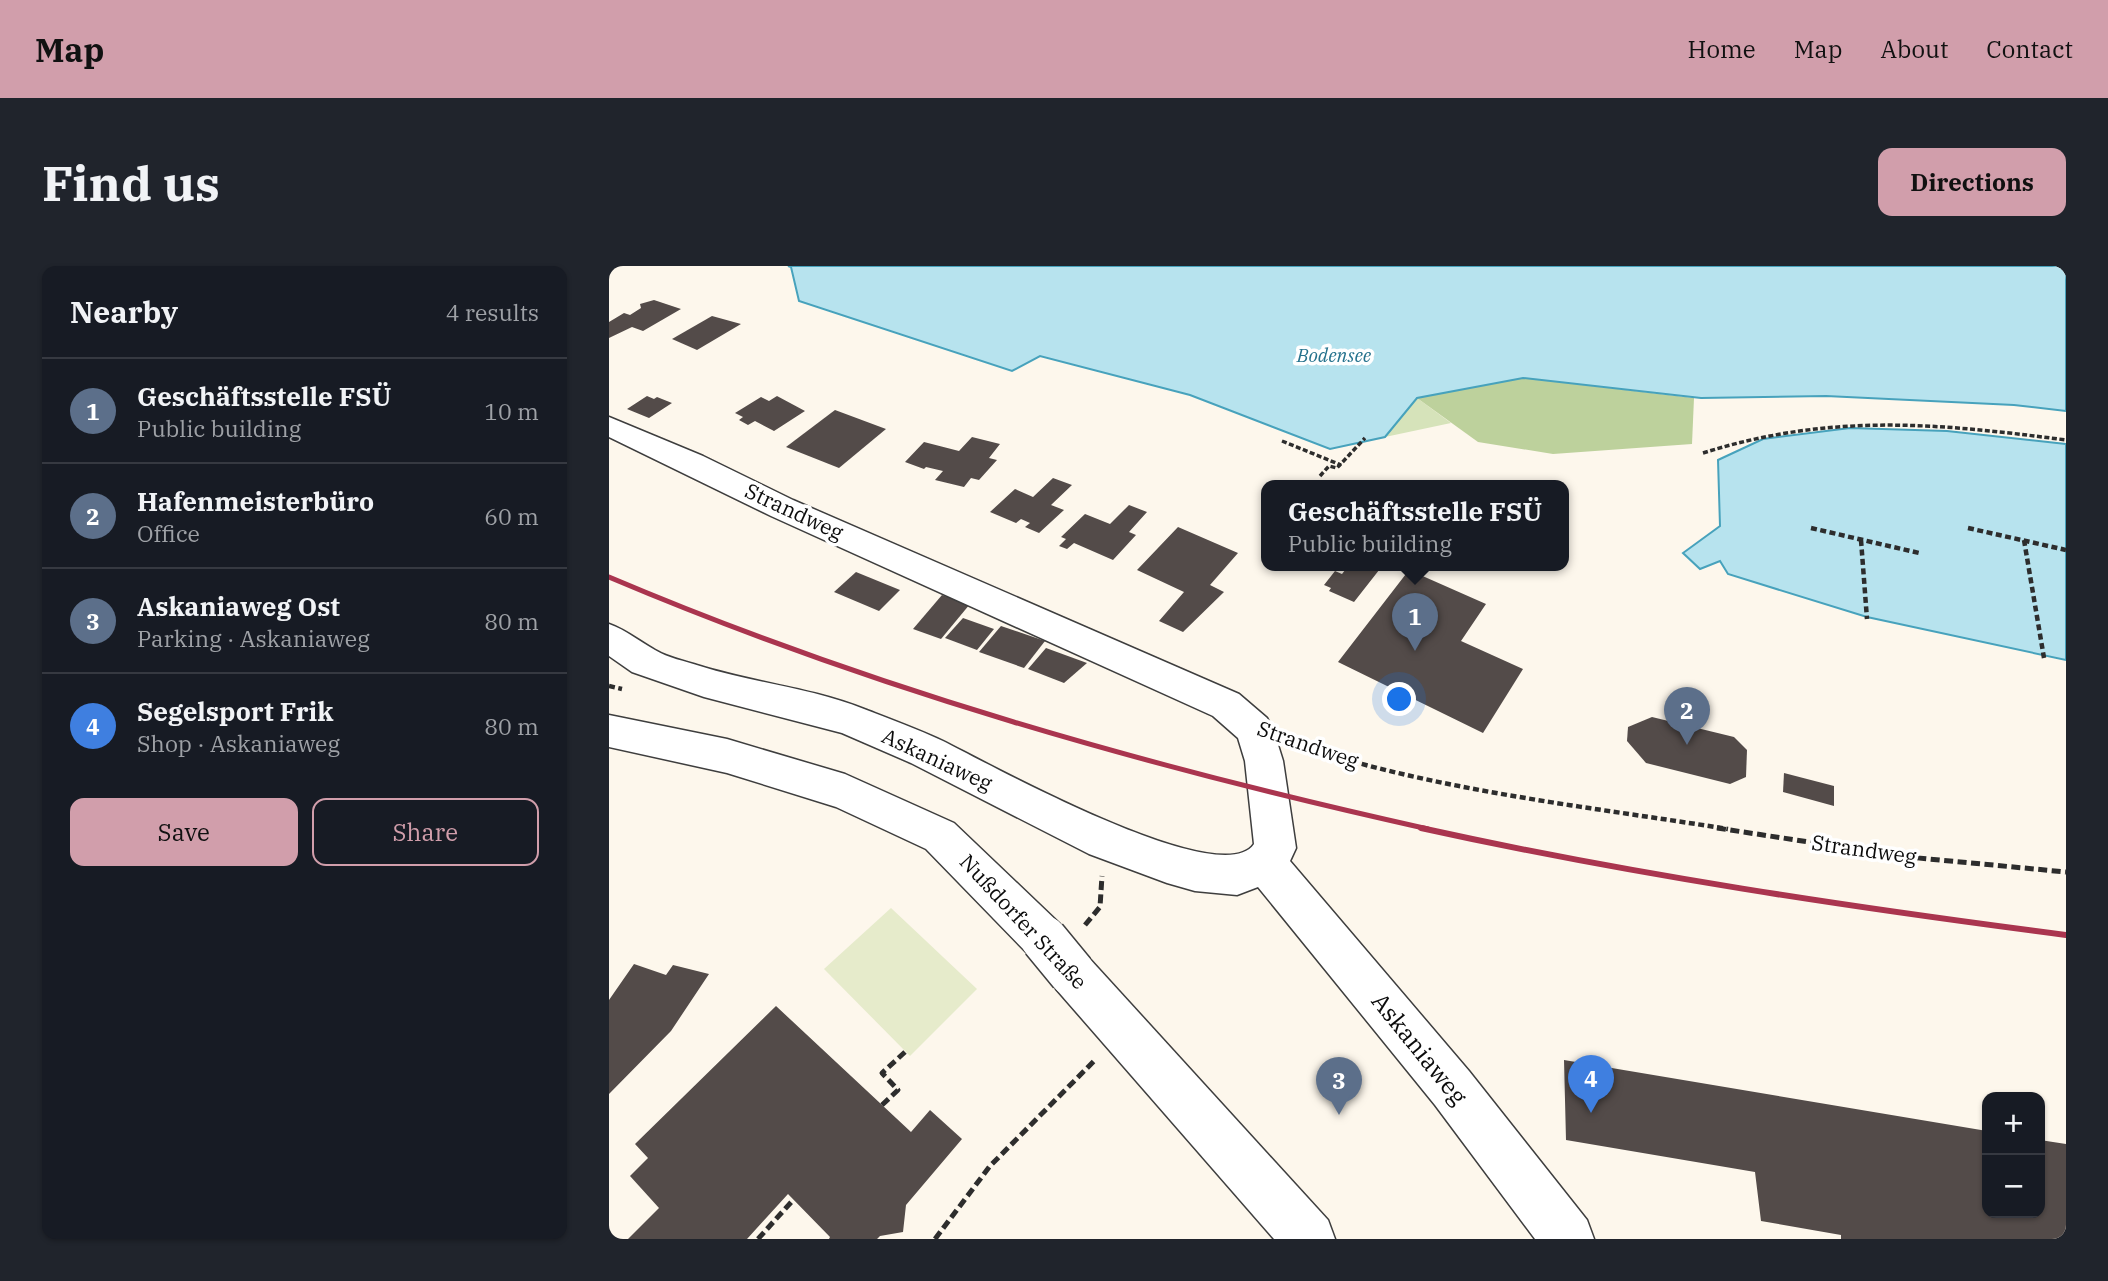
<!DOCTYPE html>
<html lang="en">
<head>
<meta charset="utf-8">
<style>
  :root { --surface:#171b24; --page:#20242c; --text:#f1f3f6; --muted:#9ea1a6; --line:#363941; --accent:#d19eab }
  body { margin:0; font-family:"IBM Plex Serif",serif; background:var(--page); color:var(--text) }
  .controls { position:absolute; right:21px; bottom:21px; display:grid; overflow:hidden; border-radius:14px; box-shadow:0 2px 5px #0004 }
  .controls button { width:63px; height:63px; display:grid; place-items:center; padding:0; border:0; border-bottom:2px solid var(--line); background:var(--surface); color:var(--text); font:35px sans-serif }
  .you { position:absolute; left:791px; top:434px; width:24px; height:24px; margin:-18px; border:5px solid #fff; border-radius:50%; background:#1a73e8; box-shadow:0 0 0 10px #1a73e833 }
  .badge { display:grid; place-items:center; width:46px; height:46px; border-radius:50%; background:var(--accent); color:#fff; font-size:23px; font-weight:700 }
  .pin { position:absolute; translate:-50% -58px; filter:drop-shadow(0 2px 4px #0008) }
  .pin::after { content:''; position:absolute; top:37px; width:24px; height:21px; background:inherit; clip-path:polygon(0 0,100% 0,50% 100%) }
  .popup { position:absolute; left:652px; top:214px; width:308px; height:91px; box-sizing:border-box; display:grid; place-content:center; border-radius:14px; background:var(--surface); filter:drop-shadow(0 2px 5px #0005); font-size:23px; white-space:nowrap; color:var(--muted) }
  .popup b { font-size:26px; color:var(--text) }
  .popup::after { content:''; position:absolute; left:50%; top:100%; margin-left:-14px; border:14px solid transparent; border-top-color:var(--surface) }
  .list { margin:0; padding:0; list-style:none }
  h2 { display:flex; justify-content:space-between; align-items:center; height:91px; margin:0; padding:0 28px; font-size:30px }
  h2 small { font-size:23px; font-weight:400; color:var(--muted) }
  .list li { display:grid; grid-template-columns:46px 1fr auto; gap:21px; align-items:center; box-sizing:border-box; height:105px; padding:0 28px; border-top:2px solid var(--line) }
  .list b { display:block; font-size:26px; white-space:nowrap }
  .list p { margin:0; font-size:23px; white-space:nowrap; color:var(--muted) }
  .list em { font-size:23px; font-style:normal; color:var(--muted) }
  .actions { display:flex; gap:14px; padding:21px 28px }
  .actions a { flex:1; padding:16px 0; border:2px solid var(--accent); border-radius:14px; text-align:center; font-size:24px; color:var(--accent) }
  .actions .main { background:var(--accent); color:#111 }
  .map { position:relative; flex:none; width:1457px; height:973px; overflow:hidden; border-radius:14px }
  header { display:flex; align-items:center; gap:42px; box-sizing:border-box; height:98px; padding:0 35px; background:var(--accent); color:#111 }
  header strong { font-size:33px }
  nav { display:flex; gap:38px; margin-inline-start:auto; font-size:24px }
  .intro { display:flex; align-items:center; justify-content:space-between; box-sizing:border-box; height:168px; padding:0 42px }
  h1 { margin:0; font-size:49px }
  .button { padding:18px 32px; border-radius:14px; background:var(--accent); color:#111; font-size:24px; font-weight:700 }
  main { display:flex; gap:42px; padding:0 42px }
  aside { flex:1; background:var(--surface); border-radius:14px; box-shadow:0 2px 5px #0004 }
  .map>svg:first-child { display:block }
  .green { fill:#d6e3ba }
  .forest { fill:#bdd19c }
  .pitch { fill:#e6ebcb }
  .water { fill:#b7e3ee; stroke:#47a2bc; stroke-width:2 }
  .building { fill:#534b49 }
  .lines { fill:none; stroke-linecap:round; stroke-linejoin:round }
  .minor-casing { stroke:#3e3e3e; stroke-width:3 }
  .tertiary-casing { stroke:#3e3e3e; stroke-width:3 }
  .path-far2 { stroke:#2d2d2d; stroke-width:3.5; stroke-dasharray:5 2.5; stroke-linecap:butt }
  .path-far1 { stroke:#2d2d2d; stroke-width:4.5; stroke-dasharray:6 3.5; stroke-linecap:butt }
  .path { stroke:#2d2d2d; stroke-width:5; stroke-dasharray:9 4.5; stroke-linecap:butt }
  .minor { fill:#fff; fill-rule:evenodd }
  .tertiary { fill:#fff; fill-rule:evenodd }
  .rail-far1 { stroke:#aa354f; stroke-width:5 }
  .rail { stroke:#aa354f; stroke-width:6 }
  .tertiary-bridge-casing { stroke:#3e3e3e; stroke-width:49; stroke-linecap:butt }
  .tertiary-bridge { stroke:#fff; stroke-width:46 }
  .labels { text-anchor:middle; stroke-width:7; stroke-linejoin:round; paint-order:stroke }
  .far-water-label { font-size:19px; font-style:italic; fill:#25728d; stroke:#fff }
  .street-label { font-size:21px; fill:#0b0b0b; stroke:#fff }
  .near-street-label { font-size:24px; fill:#0b0b0b; stroke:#fff }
</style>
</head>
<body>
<header>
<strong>Map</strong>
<nav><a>Home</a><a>Map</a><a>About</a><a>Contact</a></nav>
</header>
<div class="intro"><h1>Find us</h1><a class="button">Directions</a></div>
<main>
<aside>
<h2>Nearby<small>4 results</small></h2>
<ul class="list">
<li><span class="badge" style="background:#5c6f8a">1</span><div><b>Geschäftsstelle FSÜ</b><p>Public building</p></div><em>10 m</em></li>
<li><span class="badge" style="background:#5c6f8a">2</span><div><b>Hafenmeisterbüro</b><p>Office</p></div><em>60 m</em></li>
<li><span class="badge" style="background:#5c6f8a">3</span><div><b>Askaniaweg Ost</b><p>Parking · Askaniaweg</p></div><em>80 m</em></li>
<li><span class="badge" style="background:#3f7fe0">4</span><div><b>Segelsport Frik</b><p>Shop · Askaniaweg</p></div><em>80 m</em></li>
</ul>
<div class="actions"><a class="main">Save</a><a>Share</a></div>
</aside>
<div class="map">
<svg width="1457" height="973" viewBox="0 0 1457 973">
  <rect width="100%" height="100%" fill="#fdf7ec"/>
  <!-- green -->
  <polygon class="green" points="808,132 842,157 776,171"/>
  <!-- forest -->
  <polygon class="forest" points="915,112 1085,132 1083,178 944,188 869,176 808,132"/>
  <!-- pitch -->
  <polygon class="pitch" points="282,642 368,723 301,790 215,703"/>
  <!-- water -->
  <g class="water">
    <polygon points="179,0 1457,0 1457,145 1405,139 1217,130 1092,132 914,112 808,132 776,171 721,183 581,129 431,90 403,105 190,35 182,1"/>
    <polygon points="1241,162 1338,165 1457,178 1457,394 1258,351 1119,308 1111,295 1091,303 1074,287 1111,260 1109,194 1154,173"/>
  </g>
  <!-- building -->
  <g class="building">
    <polygon points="45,34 72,43 34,65 23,61 0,72 0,56 15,47 21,49 32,42 31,38"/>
    <polygon points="103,50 132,58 88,84 63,73"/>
    <polygon points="38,130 45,133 48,131 63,137 40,152 18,143"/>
    <polygon points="168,130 196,145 165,165 146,155 139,159 130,154 134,151 126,147 152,131 160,135"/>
    <polygon points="226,144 277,163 230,202 177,181"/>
    <polygon points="363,171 391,178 380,192 388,194 370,214 362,212 355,221 326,214 334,205 317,201 315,203 296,196 315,176 350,185"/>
    <polygon points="444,212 463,219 442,239 455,244 430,267 416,261 421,257 412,253 407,257 381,246 406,223 424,231"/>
    <polygon points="520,239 538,246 520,266 527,269 504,294 465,277 458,283 450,280 457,273 452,271 476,248 501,258"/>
    <polygon points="569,261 629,287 601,319 615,326 574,366 550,355 575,326 528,304"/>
    <polygon points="740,299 774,299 745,336 720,325 722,322 715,319 726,305 733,308"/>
    <polygon points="800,304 877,338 852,375 914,403 874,467 729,396"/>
    <polygon points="247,306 291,324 270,345 225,326"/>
    <polygon points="333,329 361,338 332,373 304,363"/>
    <polygon points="354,352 385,363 368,384 336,372"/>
    <polygon points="392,360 436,375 415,402 370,386"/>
    <polygon points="437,382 478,397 455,417 419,403"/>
    <polygon points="1043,451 1125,471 1138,484 1137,511 1121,518 1037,497 1018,475 1019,461"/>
    <polygon points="1175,507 1225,520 1225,540 1174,526"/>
    <polygon points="25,698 57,709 64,699 100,708 62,765 0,828 0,734"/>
    <polygon points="167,740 302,866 321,844 353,873 297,939 294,966 271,970 268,973 220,973 221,971 179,928 138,973 19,973 50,942 21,910 39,892 26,878"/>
    <polygon points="955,794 1378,865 1378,947 1431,947 1431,874 1457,878 1457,973 1232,973 1232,969 1152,955 1146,906 957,874"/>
  </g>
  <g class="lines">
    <defs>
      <path id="minor" d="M0,151L94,190L184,234L630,428L658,452L664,463L674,495L687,582L681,595L860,805L978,954L985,973H926L826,839L649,621L628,629L586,625L558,617L480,588L302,497L233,467L95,431L23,406L0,390V358C17,364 30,375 46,384C59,392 76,395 91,400C145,417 203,422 255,443C281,453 308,463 334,475C378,497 612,627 645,578L636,495L629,472L604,450L162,250L0,171Z"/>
      <g id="tertiary">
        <polygon points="0,449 118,473 236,508 345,557 451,658 457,673 451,688 435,694 419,688 317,583 227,541 118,507 0,481"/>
        <polygon points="463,685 479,691 719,954 726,973 665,973 447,723 441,707 447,691"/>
      </g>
    </defs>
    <!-- minor casing -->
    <use href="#minor" class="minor-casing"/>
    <!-- tertiary casing -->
    <use href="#tertiary" class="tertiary-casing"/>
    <!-- path-far2 -->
    <g class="path-far2">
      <polyline points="673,175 732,199"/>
      <path d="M1094,187C1221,147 1327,157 1457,174"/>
      <polyline points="711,210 720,200 728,202 756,172"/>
    </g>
    <!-- path-far1 -->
    <g class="path-far1">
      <polyline points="1202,262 1310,287"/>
      <polyline points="1359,262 1457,284"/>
      <polyline points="1252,274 1258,353"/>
      <polyline points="1415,274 1435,392"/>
      <polyline points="0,420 13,423"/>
      <path d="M689,479C828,525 975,540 1119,563"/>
    </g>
    <!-- path -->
    <g class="path">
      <polyline points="1108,562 1299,591 1457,606"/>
      <polyline points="476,659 491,641 493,610"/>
      <polyline points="273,839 289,824 273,807 296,786"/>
      <polyline points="149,973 185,933"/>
      <polyline points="326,973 381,900 486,794"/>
    </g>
    <!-- minor -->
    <use href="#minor" class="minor"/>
    <!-- tertiary -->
    <use href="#tertiary" class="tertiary"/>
    <!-- rail-far1 -->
    <path class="rail-far1" d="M0,311C264,423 540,501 819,563"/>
    <!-- rail -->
    <path class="rail" d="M812,562C1025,609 1241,641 1457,669"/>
    <defs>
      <polyline id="tertiary-bridge" points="435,673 463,707"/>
    </defs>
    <!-- tertiary-bridge casing -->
    <use href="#tertiary-bridge" class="tertiary-bridge-casing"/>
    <!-- tertiary-bridge -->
    <use href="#tertiary-bridge" class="tertiary-bridge"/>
  </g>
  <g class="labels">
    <!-- far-water labels -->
    <g class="far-water-label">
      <text x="725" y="96">Bodensee</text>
    </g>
    <!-- street labels -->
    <g class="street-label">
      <text transform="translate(185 246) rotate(25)" y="7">Strandweg</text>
      <text transform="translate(699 479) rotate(19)" y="7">Strandweg</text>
      <text transform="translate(328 494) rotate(25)" y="7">Askaniaweg</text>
      <text transform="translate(1255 584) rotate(8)" y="7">Strandweg</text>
      <text transform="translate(414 656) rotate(47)" y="7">Nußdorfer Straße</text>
    </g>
    <!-- near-street labels -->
    <g class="near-street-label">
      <text transform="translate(810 783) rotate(51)" y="8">Askaniaweg</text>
    </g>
  </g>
</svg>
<div class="controls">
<button>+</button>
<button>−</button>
</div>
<div class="you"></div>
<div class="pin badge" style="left:806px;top:385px;background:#5c6f8a">1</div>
<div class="popup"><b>Geschäftsstelle FSÜ</b>Public building</div>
<div class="pin badge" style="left:1078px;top:479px;background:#5c6f8a">2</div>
<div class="pin badge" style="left:730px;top:849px;background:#5c6f8a">3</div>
<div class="pin badge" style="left:982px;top:847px;background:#3f7fe0">4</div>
</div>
</main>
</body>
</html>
